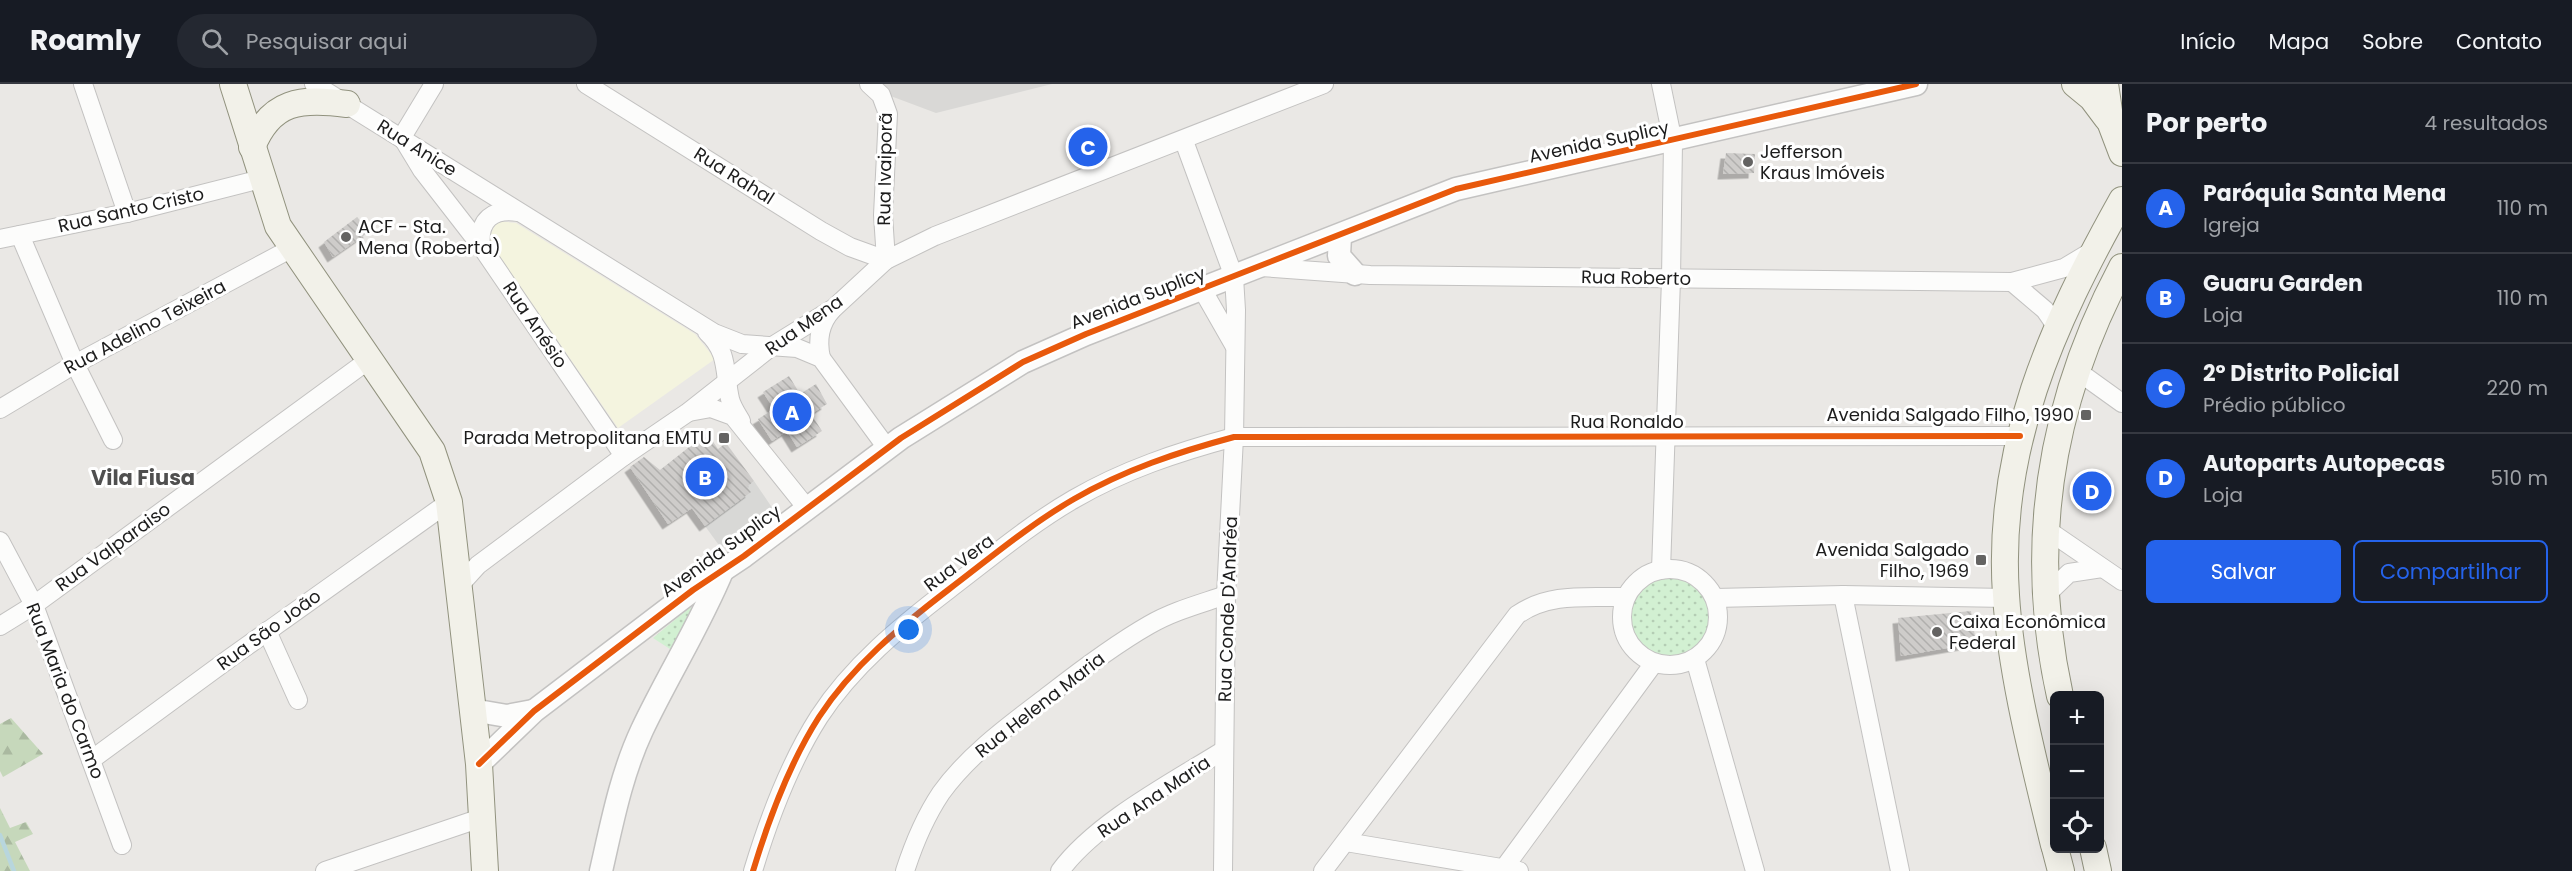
<!DOCTYPE html>
<html lang="pt">
<head>
<meta charset="utf-8">
<style>
  :root { --surface:#171b24; --page:#242831; --text:#f1f3f6; --muted:#9ea1a6; --line:#363941; --accent:#2563eb }
  body { margin:0; font-family:Poppins,sans-serif; background:var(--page); color:var(--text) }
  .controls { position:absolute; right:18px; bottom:18px; display:grid; overflow:hidden; border-radius:9px; box-shadow:0 6px 24px #0002 }
  .controls button { width:54px; height:54px; display:grid; place-items:center; padding:0; border:0; border-bottom:2px solid var(--line); background:var(--surface); color:var(--text); font:30px sans-serif }
  .you { position:absolute; left:909px; top:546px; width:21px; height:21px; margin:-15px; border:4px solid #fff; border-radius:50%; background:#1a73e8; box-shadow:0 0 0 9px #1a73e833 }
  .badge { display:grid; place-items:center; width:39px; height:39px; border-radius:50%; background:var(--accent); color:#fff; font-size:20px; font-weight:700 }
  .pin { position:absolute; translate:-50% -50%; border:3px solid #fff; box-shadow:0 2px 6px #0006 }
  .list { margin:0; padding:0; list-style:none }
  h2 { display:flex; justify-content:space-between; align-items:center; height:78px; margin:0; padding:0 24px; font-size:26px }
  h2 small { font-size:20px; font-weight:400; color:var(--muted) }
  .list li { display:grid; grid-template-columns:39px 1fr auto; gap:18px; align-items:center; box-sizing:border-box; height:90px; padding:0 24px; border-top:2px solid var(--line) }
  .list b { display:block; font-size:22px; white-space:nowrap }
  .list p { margin:0; font-size:20px; white-space:nowrap; color:var(--muted) }
  .list em { font-size:20px; font-style:normal; color:var(--muted) }
  .actions { display:flex; gap:12px; padding:18px 24px }
  .actions a { flex:1; padding:14px 0; border:2px solid var(--accent); border-radius:9px; text-align:center; font-size:21px; color:var(--accent) }
  .actions .main { background:var(--accent); color:#fff }
  .icon { flex:none; width:33px; height:33px; fill:none; stroke:currentColor; stroke-width:2; stroke-linecap:round; stroke-linejoin:round }
  .map { position:relative; flex:none; width:2122px; height:787px; overflow:hidden }
  header { display:flex; align-items:center; gap:36px; box-sizing:border-box; height:84px; padding:0 30px; background:var(--surface); border-bottom:2px solid var(--line) }
  header strong { font-size:28px }
  nav { display:flex; gap:33px; margin-inline-start:auto; font-size:21px }
  .search { width:420px; height:54px; background:var(--page); display:flex; align-items:center; gap:15px; box-sizing:border-box; padding:0 21px; border-radius:33px; color:var(--muted); font-size:22px }
  main { display:flex }
  aside { flex:1; background:var(--surface) }
  .map>svg:first-child { display:block }
  .residential { fill:#d9d8d6 }
  .education { fill:#f4f4df }
  .religious { fill:#d8d8d6 }
  .forest { fill:url(#forest-firs) }
  .park { fill:url(#park-dots) }
  .lines { fill:none; stroke-linecap:round; stroke-linejoin:round }
  .stream { stroke:#b8d6dd; stroke-width:4.5 }
  .building { fill:url(#building-back-hatch); filter:url(#shadow) }
  .minor-casing { stroke:#c3c2c1; stroke-width:20 }
  .tertiary-casing { stroke:#c3c2c1; stroke-width:25 }
  .secondary-casing { stroke:#91927e; stroke-width:28 }
  .minor { stroke:#fcfcfb; stroke-width:18 }
  .tertiary { stroke:#fcfcfb; stroke-width:22 }
  .secondary { stroke:#f2f1e9; stroke-width:26 }
  .cycleway-casing { stroke:#fff; stroke-width:10 }
  .cycleway { stroke:#e8590c; stroke-width:6 }
  .poi-dot { fill:#646362; stroke:#fff; stroke-width:2 }
  .labels { text-anchor:middle; stroke-width:6; stroke-linejoin:round; paint-order:stroke }
  .street-label { font-size:18px; fill:#1c1c1c; stroke:#fff }
  .poi-label { font-size:18px; fill:#1c1c1c; stroke:#fff; text-anchor:start }
  .quarter-label { font-size:21px; font-weight:bold; fill:#4f4f4f; stroke:#fff }
</style>
</head>
<body>
<header>
<strong>Roamly</strong>
<div class="search"><svg class="icon" aria-label="search" viewBox="0 0 24 24"><circle cx="10" cy="10" r="6"/><path d="M15 15l6 6"/></svg>Pesquisar aqui</div>
<nav><a>Início</a><a>Mapa</a><a>Sobre</a><a>Contato</a></nav>
</header>
<main>
<div class="map">
<svg width="2122" height="787" viewBox="0 0 2122 787">
  <defs>
    <pattern id="forest-firs" width="22" height="20" patternUnits="userSpaceOnUse" patternTransform="scale(1.5)"><rect width="22" height="20" fill="#c6d8bb"/><path d="M5 1l3.5 6h-7zM16 11l3.5 6h-7z" fill="#aab9a0"/></pattern>
    <pattern id="park-dots" width="8" height="8" patternUnits="userSpaceOnUse" patternTransform="scale(1.5)"><rect width="8" height="8" fill="#d2f0d2"/><path d="M2 2h.1M6 6h.1" fill="none" stroke="#b4cdb4" stroke-width="1.8" stroke-linecap="round"/></pattern>
    <pattern id="building-back-hatch" width="6" height="6" patternUnits="userSpaceOnUse" patternTransform="scale(1.5)"><rect width="6" height="6" fill="#ceccca"/><path d="M-1 5l2 2M0 0l6 6M5-1l2 2" fill="none" stroke="#b0afad"/></pattern>
    <filter id="shadow"><feDropShadow dx="-5.5" dy="5.5" stdDeviation="0" flood-color="#0004"/></filter>
  </defs>
  <rect width="100%" height="100%" fill="#eae8e5"/>
  <!-- residential -->
  <polygon class="residential" points="871,0 1052,0 936,29 888,11"/>
  <!-- education -->
  <polygon class="education" points="497,137 516,139 695,250 715,275 618,344 488,156"/>
  <!-- religious -->
  <polygon class="religious" points="754,397 773,425 721,464 705,442 750,408 747,403"/>
  <!-- forest -->
  <g class="forest">
    <polygon points="11,634 43,670 3,693 0,687 0,640"/>
    <polygon points="0,724 10,744 26,738 33,750 15,758 30,787 0,787"/>
  </g>
  <!-- park -->
  <g class="park">
    <circle cx="1671" cy="533" r="45"/>
    <polygon points="694,523 673,567 653,554 689,524"/>
  </g>
  <g class="lines">
    <!-- stream -->
    <polyline class="stream" points="0,751 14,787"/>
  </g>
  <!-- building -->
  <g class="building">
    <polygon points="1726,69 1755,70 1754,89 1723,90"/>
    <polygon points="357,133 369,148 333,173 324,158"/>
    <polygon points="789,292 800,310 816,300 827,320 811,330 822,347 797,363 787,347 772,357 758,335 774,325 763,308"/>
    <polygon points="707,349 718,365 726,359 754,397 747,403 751,408 705,442 692,424 668,440 630,383 644,373 660,386"/>
    <polygon points="1971,527 1976,559 1901,572 1898,534"/>
  </g>
  <g class="lines">
    <defs>
      <g id="minor">
        <polyline points="83,0 127,129"/>
        <polyline points="314,0 714,249 742,260 797,264 821,274 887,364"/>
        <polyline points="434,0 402,53 422,86 481,162 624,372"/>
        <polyline points="586,0 821,147 850,163 886,176"/>
        <polyline points="869,0 881,11 888,30 883,131 886,176"/>
        <polyline points="1661,0 1673,58 1671,195 1661,486"/>
        <polyline points="1184,57 1234,193 1236,226 1234,353 1226,511 1223,787"/>
        <polyline points="20,151 75,280 113,356"/>
        <polyline points="0,155 127,129 261,95"/>
        <path d="M481,162C478,136 493,124 518,128"/>
        <polyline points="1261,183 1370,191 2012,198 2064,184 2094,166"/>
        <polyline points="2012,198 2045,226 2056,242"/>
        <polyline points="1202,205 1234,261"/>
        <path d="M707,248C729,268 724,289 730,315C732,323 737,330 741,337"/>
        <path d="M821,274C817,256 819,240 832,226"/>
        <polyline points="2076,286 2122,319"/>
        <polyline points="0,325 75,280 292,164"/>
        <polyline points="689,328 711,324 733,332 806,423"/>
        <polyline points="2046,445 2122,497"/>
        <polyline points="0,457 34,521 122,761"/>
        <circle cx="1670" cy="533" r="48"/>
        <polyline points="458,503 478,481 624,372 687,329 771,263 834,224 886,176 935,152 1324,0"/>
        <polyline points="1843,511 1900,787"/>
        <polyline points="2045,512 2069,489 2102,484"/>
        <polyline points="1715,514 1843,511 2006,514"/>
        <polyline points="0,542 34,521 370,275"/>
        <polyline points="267,547 298,616"/>
        <polyline points="1695,575 1755,787"/>
        <polyline points="91,676 230,574 449,418"/>
        <polyline points="1346,758 1519,787"/>
        <polyline points="1504,784 1654,579"/>
        <polyline points="325,787 481,734"/>
        <path d="M753,787C769,734 789,680 819,633C852,582 901,542 948,506C989,475 1029,441 1074,415C1124,386 1178,368 1234,353L2020,352"/>
        <path d="M905,787C914,759 925,733 941,709C969,670 1011,640 1049,611C1081,586 1114,561 1149,541C1173,527 1200,520 1226,511"/>
        <path d="M1060,787C1096,738 1173,698 1224,666"/>
        <path d="M1323,787L1517,531C1550,508 1587,514 1626,513"/>
      </g>
      <g id="tertiary">
        <polyline points="1340,152 1339,172 1355,190"/>
        <polyline points="472,626 507,632 533,627"/>
        <polyline points="479,680 534,627 693,506 744,472 901,354 1023,278 1086,250 1456,105 1916,0"/>
        <path d="M601,787C612,739 621,691 642,646C668,591 700,541 723,485"/>
      </g>
      <g id="secondary">
        <polyline points="233,0 278,142 432,367 449,418 479,680 485,787"/>
        <polyline points="2075,0 2092,14 2107,34"/>
        <polyline points="2105,0 2111,40 2122,69"/>
        <path d="M252,63C271,16 301,14 347,20"/>
        <path d="M2060,612C2027,462 2050,318 2122,183"/>
        <path d="M2054,761C2035,682 2011,592 2006,511C1996,364 2052,241 2122,116"/>
        <polyline points="2055,764 2061,787"/>
        <polyline points="2093,764 2098,787"/>
      </g>
    </defs>
    <!-- minor casing -->
    <use href="#minor" class="minor-casing"/>
    <!-- tertiary casing -->
    <use href="#tertiary" class="tertiary-casing"/>
    <!-- secondary casing -->
    <use href="#secondary" class="secondary-casing"/>
    <!-- minor -->
    <use href="#minor" class="minor"/>
    <!-- tertiary -->
    <use href="#tertiary" class="tertiary"/>
    <!-- secondary -->
    <use href="#secondary" class="secondary"/>
    <defs>
      <g id="cycleway">
        <polyline points="479,680 534,627 693,506 744,472 901,354 1023,278 1086,250 1456,105 1916,0"/>
        <path d="M753,787C769,734 789,680 819,633C852,582 901,542 948,506C989,475 1029,441 1074,415C1124,386 1178,368 1234,353L2020,352"/>
      </g>
    </defs>
    <!-- cycleway casing -->
    <use href="#cycleway" class="cycleway-casing"/>
    <!-- cycleway -->
    <use href="#cycleway" class="cycleway"/>
  </g>
  <!-- markers -->
  <g class="poi-dot">
    <circle cx="1748" cy="78" r="6"/>
    <circle cx="346" cy="153" r="6"/>
    <rect x="2080" y="325" width="12" height="12" rx="3"/>
    <rect x="718" y="348" width="12" height="12" rx="3"/>
    <rect x="1975" y="470" width="12" height="12" rx="3"/>
    <circle cx="1937" cy="548" r="6"/>
  </g>
  <g class="labels">
    <!-- street labels -->
    <g class="street-label">
      <text transform="translate(1599 58) rotate(-12)" y="6">Avenida Suplicy</text>
      <text transform="translate(417 64) rotate(32)" y="6">Rua Anice</text>
      <text transform="translate(885 85) rotate(-89)" y="6">Rua Ivaiporã</text>
      <text transform="translate(734 92) rotate(32)" y="6">Rua Rahal</text>
      <text transform="translate(131 126) rotate(-13)" y="6">Rua Santo Cristo</text>
      <text transform="translate(1636 194) rotate(1)" y="6">Rua Roberto</text>
      <text transform="translate(1138 214) rotate(-21)" y="6">Avenida Suplicy</text>
      <text transform="translate(535 241) rotate(56)" y="6">Rua Anésio</text>
      <text transform="translate(804 241) rotate(-35)" y="6">Rua Mena</text>
      <text transform="translate(145 243) rotate(-28)" y="6">Rua Adelino Teixeira</text>
      <text x="1627" y="344">Rua Ronaldo</text>
      <text transform="translate(113 463) rotate(-36)" y="6">Rua Valparaiso</text>
      <text transform="translate(721 467) rotate(-36)" y="6">Avenida Suplicy</text>
      <text transform="translate(959 479) rotate(-37)" y="6">Rua Vera</text>
      <text transform="translate(1228 525) rotate(-88)" y="6">Rua Conde D'Andréa</text>
      <text transform="translate(269 546) rotate(-36)" y="6">Rua São João</text>
      <text transform="translate(65 607) rotate(69)" y="6">Rua Maria do Carmo</text>
      <text transform="translate(1040 621) rotate(-38)" y="6">Rua Helena Maria</text>
      <text transform="translate(1154 713) rotate(-34)" y="6">Rua Ana Maria</text>
    </g>
    <!-- poi labels -->
    <g class="poi-label">
      <text x="1760" y="74">Jefferson<tspan x="1760" dy="21">Kraus Imóveis</tspan></text>
      <text x="358" y="149">ACF - Sta.<tspan x="358" dy="21">Mena (Roberta)</tspan></text>
      <text x="2074" y="337" text-anchor="end">Avenida Salgado Filho, 1990</text>
      <text x="712" y="360" text-anchor="end">Parada Metropolitana EMTU</text>
      <text x="1969" y="472" text-anchor="end">Avenida Salgado<tspan x="1969" dy="21">Filho, 1969</tspan></text>
      <text x="1949" y="544">Caixa Econômica<tspan x="1949" dy="21">Federal</tspan></text>
    </g>
    <!-- quarter labels -->
    <g class="quarter-label">
      <text x="143" y="401">Vila Fiusa</text>
    </g>
  </g>
</svg>
<div class="controls">
<button>+</button>
<button>−</button>
<button><svg class="icon" aria-label="locate" viewBox="0 0 24 24"><circle cx="12" cy="12" r="6"/><path d="M12 2v4M12 18v4M2 12h4M18 12h4"/></svg></button>
</div>
<div class="you"></div>
<div class="pin badge" style="left:792px;top:328px">A</div>
<div class="pin badge" style="left:705px;top:393px">B</div>
<div class="pin badge" style="left:1088px;top:63px">C</div>
<div class="pin badge" style="left:2092px;top:407px">D</div>
</div>
<aside>
<h2>Por perto<small>4 resultados</small></h2>
<ul class="list">
<li><span class="badge">A</span><div><b>Paróquia Santa Mena</b><p>Igreja</p></div><em>110 m</em></li>
<li><span class="badge">B</span><div><b>Guaru Garden</b><p>Loja</p></div><em>110 m</em></li>
<li><span class="badge">C</span><div><b>2º Distrito Policial</b><p>Prédio público</p></div><em>220 m</em></li>
<li><span class="badge">D</span><div><b>Autoparts Autopecas</b><p>Loja</p></div><em>510 m</em></li>
</ul>
<div class="actions"><a class="main">Salvar</a><a>Compartilhar</a></div>
</aside>
</main>
</body>
</html>
